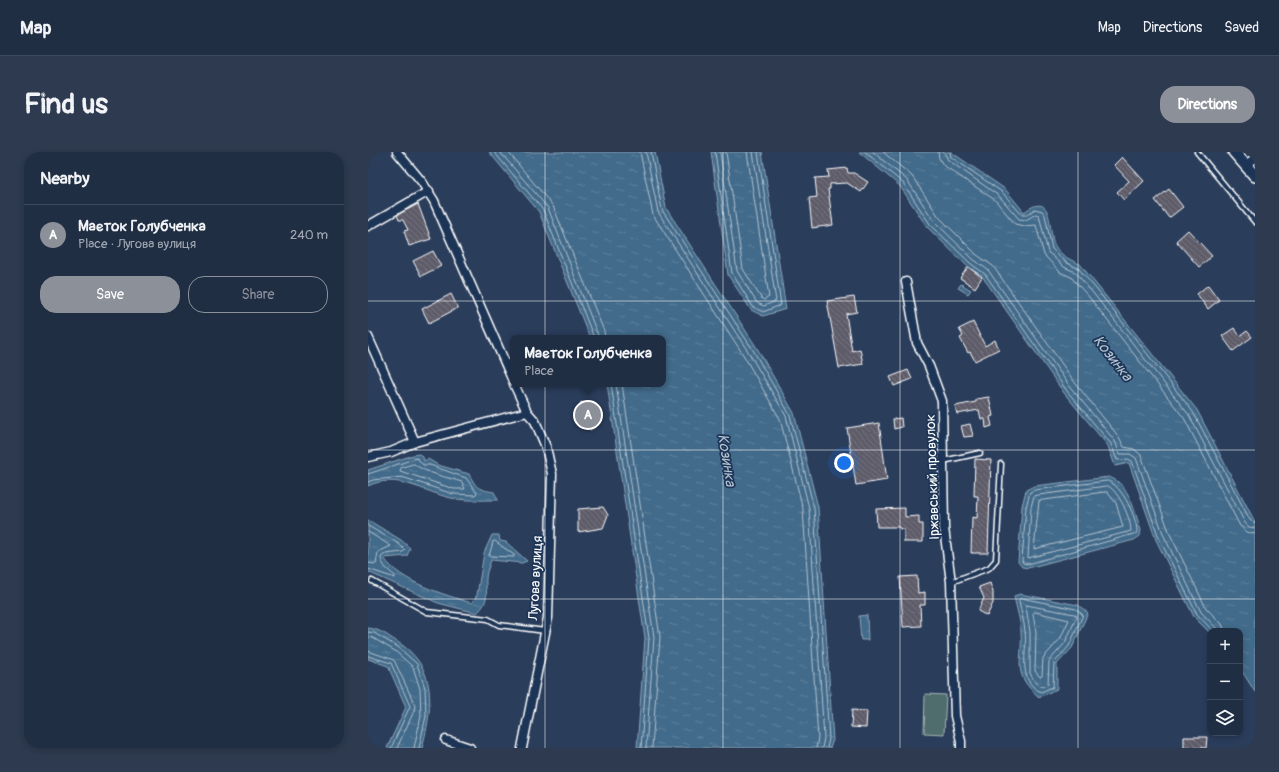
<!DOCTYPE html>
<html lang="en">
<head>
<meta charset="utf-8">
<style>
  :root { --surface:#202e44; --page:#2d3a4f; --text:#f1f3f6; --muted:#a2a8b2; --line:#3d4a5d; --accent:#8c9099 }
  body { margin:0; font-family:Pangolin,sans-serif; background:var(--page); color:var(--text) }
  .controls { position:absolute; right:12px; bottom:12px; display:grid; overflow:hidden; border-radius:8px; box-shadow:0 2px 6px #0003 }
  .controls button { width:36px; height:36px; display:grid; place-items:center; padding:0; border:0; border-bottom:1px solid var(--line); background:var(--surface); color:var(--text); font:20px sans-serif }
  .you { position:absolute; left:476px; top:311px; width:14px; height:14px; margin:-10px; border:3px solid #fff; border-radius:50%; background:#1a73e8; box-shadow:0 0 0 6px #1a73e833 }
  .badge { display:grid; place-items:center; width:26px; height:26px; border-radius:50%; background:var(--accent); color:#fff; font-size:13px; font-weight:700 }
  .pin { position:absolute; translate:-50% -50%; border:2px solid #fff; box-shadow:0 1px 4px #0006 }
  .popup { position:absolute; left:142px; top:183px; width:156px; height:52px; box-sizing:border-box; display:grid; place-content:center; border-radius:8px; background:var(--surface); filter:drop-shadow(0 1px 3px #0005); font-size:13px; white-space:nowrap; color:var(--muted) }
  .popup b { font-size:15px; color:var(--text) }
  .popup::after { content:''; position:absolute; left:50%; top:100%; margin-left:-8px; border:8px solid transparent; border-top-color:var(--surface) }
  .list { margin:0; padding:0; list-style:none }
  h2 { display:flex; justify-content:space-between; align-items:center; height:52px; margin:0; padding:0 16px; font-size:17px }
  h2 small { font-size:13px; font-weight:400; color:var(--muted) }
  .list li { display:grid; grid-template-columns:26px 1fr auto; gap:12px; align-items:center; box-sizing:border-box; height:60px; padding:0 16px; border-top:1px solid var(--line) }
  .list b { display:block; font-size:15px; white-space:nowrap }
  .list p { margin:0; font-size:13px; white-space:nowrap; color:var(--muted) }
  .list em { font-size:13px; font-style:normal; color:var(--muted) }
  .actions { display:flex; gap:8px; padding:12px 16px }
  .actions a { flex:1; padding:9px 0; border:1px solid var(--accent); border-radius:16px; text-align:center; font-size:14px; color:var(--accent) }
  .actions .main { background:var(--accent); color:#fff }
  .icon { flex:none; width:22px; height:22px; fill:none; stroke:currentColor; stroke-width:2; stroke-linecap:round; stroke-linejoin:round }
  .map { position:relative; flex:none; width:887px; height:596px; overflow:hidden; border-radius:16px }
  header { display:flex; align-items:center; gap:24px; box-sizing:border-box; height:56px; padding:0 20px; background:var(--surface); border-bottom:1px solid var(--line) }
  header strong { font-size:19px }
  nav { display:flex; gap:22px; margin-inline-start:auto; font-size:14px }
  .intro { display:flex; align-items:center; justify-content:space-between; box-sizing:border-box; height:96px; padding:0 24px }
  h1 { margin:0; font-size:28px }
  .button { padding:10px 18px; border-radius:16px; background:var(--accent); color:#fff; font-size:14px; font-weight:700 }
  main { display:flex; gap:24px; padding:0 24px }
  aside { flex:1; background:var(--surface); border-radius:16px; box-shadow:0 2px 6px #0003 }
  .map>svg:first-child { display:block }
  .garden { fill:#506d6c; stroke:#a8b6b6 }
  .water { fill:url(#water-ripples); stroke:#8ea6b9 }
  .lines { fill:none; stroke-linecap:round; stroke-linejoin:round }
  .shore { stroke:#b3c3d0; stroke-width:1 }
  .building { fill:url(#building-back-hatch); stroke:#fff }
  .lane-casing { stroke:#fff; stroke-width:7 }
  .street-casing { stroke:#fff; stroke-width:11 }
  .secondary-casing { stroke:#fff; stroke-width:14 }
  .lane { stroke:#1d3557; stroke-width:4 }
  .street { stroke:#1d3557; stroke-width:8 }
  .secondary { stroke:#1d3557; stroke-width:11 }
  .grid { fill:none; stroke:#fff; stroke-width:1; stroke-opacity:0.55 }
  .labels { text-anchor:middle; stroke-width:3.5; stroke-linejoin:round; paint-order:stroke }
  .street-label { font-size:14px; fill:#fff; stroke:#1d3557 }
  .water-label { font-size:15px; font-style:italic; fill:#b3c3d0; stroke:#1d3557 }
</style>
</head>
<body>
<header>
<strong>Map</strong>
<nav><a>Map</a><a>Directions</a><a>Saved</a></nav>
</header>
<div class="intro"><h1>Find us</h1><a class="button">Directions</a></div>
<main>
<aside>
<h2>Nearby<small></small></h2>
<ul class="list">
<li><span class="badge">A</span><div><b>Маєток Голубченка</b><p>Place · Лугова вулиця</p></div><em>240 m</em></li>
</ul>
<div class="actions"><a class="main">Save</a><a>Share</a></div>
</aside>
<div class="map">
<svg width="887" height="596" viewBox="0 0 887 596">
  <defs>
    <pattern id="water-ripples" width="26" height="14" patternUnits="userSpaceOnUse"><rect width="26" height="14" fill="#426a8a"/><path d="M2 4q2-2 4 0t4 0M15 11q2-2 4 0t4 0" fill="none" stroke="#5e809c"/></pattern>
    <pattern id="building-back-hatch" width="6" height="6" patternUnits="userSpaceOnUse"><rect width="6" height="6" fill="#5e5c6b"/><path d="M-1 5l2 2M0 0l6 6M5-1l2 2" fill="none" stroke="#767481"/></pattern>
  </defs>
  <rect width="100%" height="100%" fill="#2a3d5b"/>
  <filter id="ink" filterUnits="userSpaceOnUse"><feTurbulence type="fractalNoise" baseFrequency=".025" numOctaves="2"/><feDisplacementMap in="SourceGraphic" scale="8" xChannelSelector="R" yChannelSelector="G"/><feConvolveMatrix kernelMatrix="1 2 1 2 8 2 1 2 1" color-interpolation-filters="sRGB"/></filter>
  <g filter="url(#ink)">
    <!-- garden -->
    <polygon class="garden" points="557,542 578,543 576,582 556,581"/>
    <!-- water -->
    <g class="water">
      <polygon points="121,0 287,0 298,56 389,196 426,261 450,355 465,588 462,596 269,596 277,486 239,232 295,232 295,186 222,186 171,60"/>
      <polygon points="343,0 394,0 418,157 395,164 383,158 360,123"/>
      <path d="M491,0H583L637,37L656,60C687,37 679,78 687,94C692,103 704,109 712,112L829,258L887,370V540L872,516V479H842V481L826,465L788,388L761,311L747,314L740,294L696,241L614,124L599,114L559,75L532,34Z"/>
      <polygon points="593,132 603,138 600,142 590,136"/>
      <path d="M51,302L55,305L56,309L60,307L70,313L101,322C109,337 110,337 126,340L130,348C115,348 97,349 83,346C56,340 28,320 0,334V318L45,303Z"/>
      <path d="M741,325C762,332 766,359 773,378L772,384L766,388L660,416L654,415L650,410L654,354L658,338L666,334Z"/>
      <path d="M0,368L33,388L42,396L39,404L16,406C32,430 77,443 104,451L109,443L116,401L124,383H131L132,389L138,390L159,409L154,411L123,408C122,412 120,416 119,420C115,437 125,446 109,461L70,451L0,420Z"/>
      <path d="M652,442L710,453L720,461L704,496L689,512V537L671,545C643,521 655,512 653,481C653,469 648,456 646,444Z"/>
      <polygon points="499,463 500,488 493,488 491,464"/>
      <path d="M0,476C11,477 19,483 28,489C70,514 65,555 54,596H19L38,555L20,514L0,507Z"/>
    </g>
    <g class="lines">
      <!-- shore -->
      <g class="shore">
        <polyline points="126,0 175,58 226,186"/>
        <polyline points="132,0 180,56 231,186"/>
        <polyline points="140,0 185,54 236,179 237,186"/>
        <polyline points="272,0 285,63 376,204 412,267 435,357 450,586 448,596"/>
        <polyline points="278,0 290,60 381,201 418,264 441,356 456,586 454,596"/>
        <polyline points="283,0 294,58 385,198 422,263 446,356 461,587 459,596"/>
        <polyline points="347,0 364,121 385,155 395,160 413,153 390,0"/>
        <polyline points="352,0 369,119 389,151 396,154 408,149 385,0"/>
        <polyline points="358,0 375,117 393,146 396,148 401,145 379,0"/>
        <polyline points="497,0 535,31 562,72 602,111 617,122 699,239 743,292 749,308 760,307 764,309 791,386 829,462 845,479"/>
        <polyline points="505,0 539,28 566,69 605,107 620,118 703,236 747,289 752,302 762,302 768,306 796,384 833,460 851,479"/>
        <polyline points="515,0 544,24 571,65 609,103 625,114 708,232 751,285 756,295 766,297 773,303 802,382 838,456 854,472 857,479"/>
        <polyline points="570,0 571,6 575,13 627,48 647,72 656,74 668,73 676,103 692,120 703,125 721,145 816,266 872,374 879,380 887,382"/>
        <polyline points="576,0 580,8 631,44 651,67 658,68 668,62 671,63 680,100 696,115 707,120 725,141 821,263 877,371 881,375 887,376"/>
        <polyline points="582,0 583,5 634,40 654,63 659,63 667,57 674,59 677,63 684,97 699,111 710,116 729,138 825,260 882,368 887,371"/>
        <polyline points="243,232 281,486 273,596"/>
        <polyline points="248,232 286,485 278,596"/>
        <polyline points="254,232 292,485 284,596"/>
        <path d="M46,312C55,320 81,326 94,330L97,337H86L32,319L33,316Z"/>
        <polyline points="0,322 49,306 55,313 62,313 98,326 109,341 107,343 85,342 34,325 5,328 0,330"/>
        <path d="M740,329C754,333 770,368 769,381L660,412L655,411L654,408L658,355L662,340L667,338Z"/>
        <path d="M740,334C751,339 763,367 763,379L660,406L663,355L666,344Z"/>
        <polygon points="739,340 748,351 755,375 666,397 671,349"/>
        <path d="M0,374L31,392L37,398L35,400L17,402L13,405C13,413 21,419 27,424V426L0,417"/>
        <polyline points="0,380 23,394 10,400 8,412 0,411"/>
        <polygon points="127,389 146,403 146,405 121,404 125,390"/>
        <path d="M653,446L708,457L715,463L701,494L686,511L685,535L673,540C648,528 660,501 657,479C656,469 653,459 651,449Z"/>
        <polygon points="658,453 706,462 709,464 697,491 681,509 680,532 674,535 666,529 662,521 662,480"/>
        <polygon points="667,460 701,468 692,487 675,506 674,524 672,525 667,519 668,480 665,462"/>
        <polyline points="0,480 6,481 30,495 49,512 57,536 58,564 51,596"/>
        <polyline points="0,485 5,486 27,499 45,515 52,537 53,564 46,596"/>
        <polyline points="0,499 26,508 47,553 46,559 29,596"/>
        <polyline points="0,504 23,511 42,554 23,596"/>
      </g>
    </g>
    <!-- building -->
    <g class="building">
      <polygon points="754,5 776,29 756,48 749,40 761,29 746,13"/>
      <polygon points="479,16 480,21 486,21 500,30 493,40 479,31 462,32 462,37 460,37 465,73 444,76 441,46 449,45 447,26 461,25 460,18"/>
      <polygon points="801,37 815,55 801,66 787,48"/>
      <polygon points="50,52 63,87 41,94 36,79 40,78 35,68 31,68 29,63"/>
      <polygon points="820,78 844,104 831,115 808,89"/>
      <polygon points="65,99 73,114 53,124 45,109"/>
      <polygon points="600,115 614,125 607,136 592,126"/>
      <polygon points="840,133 851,148 840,157 829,142"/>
      <polygon points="83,142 90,156 61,171 54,157"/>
      <polygon points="486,145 489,160 478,162 484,199 492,197 495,212 471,216 459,149"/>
      <polygon points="605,170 617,194 627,188 631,197 607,209 602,200 600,201 592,186 595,184 591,177"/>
      <polygon points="866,176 872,184 879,179 884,185 865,199 854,184"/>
      <polygon points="540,218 544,227 526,234 522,225"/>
      <polygon points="621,245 625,264 622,265 624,274 618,276 617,267 613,267 611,258 589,262 587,254 608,250 608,247"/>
      <polygon points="213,250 223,256 228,266 229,266 227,275 222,278 217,272 209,271 206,267 207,259 213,256"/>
      <polygon points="533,266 534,275 526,277 525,267"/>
      <polygon points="511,271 519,328 488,333 479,276"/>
      <polygon points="602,272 605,284 596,285 593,274"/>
      <polygon points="607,307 623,308 620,401 603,401 604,365 609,366 610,344 606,344"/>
      <polygon points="235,355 240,363 235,376 210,380 210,357"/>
      <polygon points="537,356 537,365 551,364 551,372 555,372 555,390 536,390 536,377 532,377 531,375 509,375 508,357"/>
      <polygon points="549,424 550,441 557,440 557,453 552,453 553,474 535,475 532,425"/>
      <polygon points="622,431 625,440 625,451 619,464 610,459 616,446 611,435"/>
      <polygon points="484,558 499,559 498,576 483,575"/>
      <polygon points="816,585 839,585 838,596 816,596"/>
    </g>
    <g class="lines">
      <defs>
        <g id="lane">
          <polyline points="829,0 887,70"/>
          <polyline points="575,309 612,301"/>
          <polyline points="4,429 59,460 120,467 131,473 177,479"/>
          <polyline points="583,430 621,416 628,408 633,312"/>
        </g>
        <g id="street">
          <polyline points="29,0 54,30 66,49 145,229"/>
          <polyline points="878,13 887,6"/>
          <polyline points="0,74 61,39"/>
          <polyline points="538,130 549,191 561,214 574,249 576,376 583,430 587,564 593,589 593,596"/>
          <polyline points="0,185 47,290"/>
          <polyline points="146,232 159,260 167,269 178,295 184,322 180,466 154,596"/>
          <polyline points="0,305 23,300 47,290 159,260"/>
          <polyline points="78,588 102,596"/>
        </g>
        <polyline id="secondary" points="866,0 887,24"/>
      </defs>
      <!-- lane casing -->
      <use href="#lane" class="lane-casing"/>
      <!-- street casing -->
      <use href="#street" class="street-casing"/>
      <!-- secondary casing -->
      <use href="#secondary" class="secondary-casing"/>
      <!-- lane -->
      <use href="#lane" class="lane"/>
      <!-- street -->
      <use href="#street" class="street"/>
      <!-- secondary -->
      <use href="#secondary" class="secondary"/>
    </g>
  </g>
  <!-- grid -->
  <path class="grid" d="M177,0V596M355,0V596M532,0V596M710,0V596M0,149H887M0,298H887M0,447H887"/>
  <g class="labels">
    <!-- street labels -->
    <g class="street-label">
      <text transform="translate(564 325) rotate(-92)" y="5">Іржавський провулок</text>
      <text transform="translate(167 426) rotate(-87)" y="5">Лугова вулиця</text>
    </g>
    <!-- water labels -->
    <g class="water-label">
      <text transform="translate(745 206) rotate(52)" y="5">Козинка</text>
      <text transform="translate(359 308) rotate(81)" y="5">Козинка</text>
    </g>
  </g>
</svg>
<div class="controls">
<button>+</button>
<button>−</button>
<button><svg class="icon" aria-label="layers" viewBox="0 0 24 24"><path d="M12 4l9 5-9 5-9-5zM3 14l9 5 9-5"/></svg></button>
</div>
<div class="you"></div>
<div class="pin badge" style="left:220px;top:263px">A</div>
<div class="popup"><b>Маєток Голубченка</b>Place</div>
</div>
</main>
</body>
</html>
